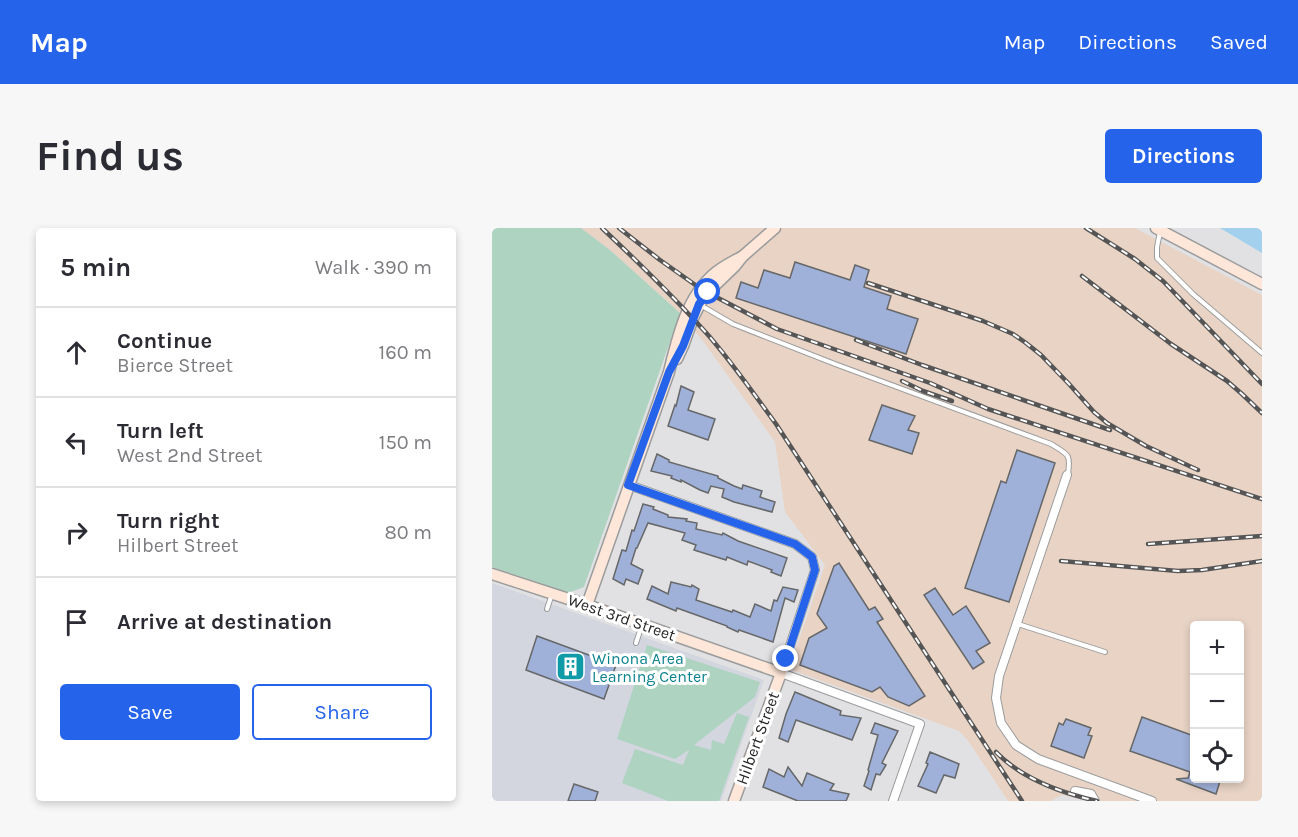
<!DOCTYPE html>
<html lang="en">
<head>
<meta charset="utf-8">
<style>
  :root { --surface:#fff; --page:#f7f7f7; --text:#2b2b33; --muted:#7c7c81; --line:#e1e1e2; --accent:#2563eb }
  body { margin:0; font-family:Karla,sans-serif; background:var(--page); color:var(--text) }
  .controls { position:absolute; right:18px; bottom:18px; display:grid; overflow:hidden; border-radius:6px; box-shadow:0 3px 9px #0003 }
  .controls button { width:54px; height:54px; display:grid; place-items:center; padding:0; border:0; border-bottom:2px solid var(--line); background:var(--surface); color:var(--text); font:30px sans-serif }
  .stop { position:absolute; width:18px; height:18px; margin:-14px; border:4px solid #2563eb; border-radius:50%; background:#fff }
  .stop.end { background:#2563eb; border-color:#fff; box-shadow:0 2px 6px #0008 }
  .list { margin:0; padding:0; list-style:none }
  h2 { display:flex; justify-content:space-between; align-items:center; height:78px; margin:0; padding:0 24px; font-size:26px }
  h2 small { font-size:20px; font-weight:400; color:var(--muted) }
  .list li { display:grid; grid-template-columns:39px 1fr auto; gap:18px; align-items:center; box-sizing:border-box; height:90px; padding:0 24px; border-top:2px solid var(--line) }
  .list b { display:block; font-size:22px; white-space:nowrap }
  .list p { margin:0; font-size:20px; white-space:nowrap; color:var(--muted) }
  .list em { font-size:20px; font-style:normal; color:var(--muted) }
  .actions { display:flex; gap:12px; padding:18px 24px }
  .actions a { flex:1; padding:14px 0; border:2px solid var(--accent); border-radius:6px; text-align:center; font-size:21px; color:var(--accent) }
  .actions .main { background:var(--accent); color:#fff }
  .icon { flex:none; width:33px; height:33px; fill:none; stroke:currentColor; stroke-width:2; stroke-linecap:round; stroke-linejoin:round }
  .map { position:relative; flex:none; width:770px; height:573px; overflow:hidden; border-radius:6px }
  header { display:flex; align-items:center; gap:36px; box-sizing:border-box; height:84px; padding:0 30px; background:var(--accent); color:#fff }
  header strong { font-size:28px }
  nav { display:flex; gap:33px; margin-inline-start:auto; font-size:21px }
  .intro { display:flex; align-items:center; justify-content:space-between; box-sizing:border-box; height:144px; padding:0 36px }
  h1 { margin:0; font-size:42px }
  .button { padding:15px 27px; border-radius:6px; background:var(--accent); color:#fff; font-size:21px; font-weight:700 }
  main { display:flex; gap:36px; padding:0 36px }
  aside { flex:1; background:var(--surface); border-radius:6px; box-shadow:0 3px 9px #0003 }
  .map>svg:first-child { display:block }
  .industrial { fill:#e8d3c5; fill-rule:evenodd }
  .built { fill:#d3d6df }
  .green { fill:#aed3c1 }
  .water { fill:#a3d0ec }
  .building { fill:#a0b1d9; stroke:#666768; stroke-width:1.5 }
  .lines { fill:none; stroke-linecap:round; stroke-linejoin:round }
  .lane-casing { stroke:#9b9c9d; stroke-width:6 }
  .street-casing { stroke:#9b9c9d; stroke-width:10 }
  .secondary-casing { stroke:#9b9c9d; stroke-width:13 }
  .lane { stroke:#fff; stroke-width:4 }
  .street { stroke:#fff; stroke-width:8 }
  .secondary { stroke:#fee7d8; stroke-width:10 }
  .rail-casing { stroke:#555556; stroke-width:4.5 }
  .rail { stroke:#fff; stroke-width:2; stroke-dasharray:7; stroke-linecap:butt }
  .route { stroke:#2563eb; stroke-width:8 }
  .labels { text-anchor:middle; stroke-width:6; stroke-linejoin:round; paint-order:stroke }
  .street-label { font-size:16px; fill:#262627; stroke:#fff }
  .culture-label { font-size:16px; fill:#0d838f; stroke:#fff; text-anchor:start }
</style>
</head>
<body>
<header>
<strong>Map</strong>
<nav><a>Map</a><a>Directions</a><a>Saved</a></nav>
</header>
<div class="intro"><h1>Find us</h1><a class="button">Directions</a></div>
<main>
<aside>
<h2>5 min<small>Walk · 390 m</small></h2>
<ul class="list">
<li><svg class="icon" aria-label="ahead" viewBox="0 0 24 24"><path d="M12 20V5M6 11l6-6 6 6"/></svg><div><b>Continue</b><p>Bierce Street</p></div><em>160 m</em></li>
<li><svg class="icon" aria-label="left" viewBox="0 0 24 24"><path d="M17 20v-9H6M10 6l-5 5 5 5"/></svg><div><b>Turn left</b><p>West 2nd Street</p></div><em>150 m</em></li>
<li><svg class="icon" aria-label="right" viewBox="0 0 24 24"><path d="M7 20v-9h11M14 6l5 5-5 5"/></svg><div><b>Turn right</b><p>Hilbert Street</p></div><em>80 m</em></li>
<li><svg class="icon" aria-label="arrive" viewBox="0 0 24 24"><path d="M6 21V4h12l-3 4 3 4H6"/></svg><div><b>Arrive at destination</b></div></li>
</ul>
<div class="actions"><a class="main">Save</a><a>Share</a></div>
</aside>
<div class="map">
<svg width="770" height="573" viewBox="0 0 770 573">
  <rect width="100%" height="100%" fill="#e1e1e3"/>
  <!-- industrial -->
  <path class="industrial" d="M89,0H643L770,67V573H595L570,567L559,573H516L477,514L467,503L297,441L333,337L293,284L283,214L211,113L188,85L118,22ZM702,398H748V550H702Z"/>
  <!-- built -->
  <polygon class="built" points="0,355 272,452 229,573 0,573"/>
  <!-- green -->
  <g class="green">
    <polygon points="0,0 89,0 118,22 188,85 92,359 76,365 0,339"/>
    <polygon points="155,417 268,454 263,469 202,517 219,522 220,512 232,516 245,485 257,489 227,573 176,573 130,555 143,521 191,537 197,522 183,531 125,511"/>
  </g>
  <!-- water -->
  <polygon class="water" points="728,0 770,0 770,25"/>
  <!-- building -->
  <g class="building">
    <polygon points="303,34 358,52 363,37 377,42 372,59 399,68 395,81 426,91 414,126 244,70 249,54 266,60 272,42 298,50"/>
    <polygon points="189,158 202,164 196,182 223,191 216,212 176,198 183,177 184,178"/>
    <polygon points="390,177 423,188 416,202 427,205 420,226 377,212"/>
    <polygon points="525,222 563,235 517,374 473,360 509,253 514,255"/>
    <polygon points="165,226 177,232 177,234 226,248 226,250 242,258 250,261 251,257 270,263 268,269 283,274 280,284 242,274 230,269 232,261 219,258 216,265 208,262 189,252 189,254 179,250 180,248 159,243"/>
    <polygon points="151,276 162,279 161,281 176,287 176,289 195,291 194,293 205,295 204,301 230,307 231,305 246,313 295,330 289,348 279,344 280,342 256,333 255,337 235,329 234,332 202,322 204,317 190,312 193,305 156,295 145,320 144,320 139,336 151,342 146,356 134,351 132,357 121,351 130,322 134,323 140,302 142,303"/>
    <polygon points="347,335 377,382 383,379 391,391 385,394 433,468 417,478 396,469 388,459 380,464 308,437 317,410 335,400 325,386 342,338"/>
    <polygon points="179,354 199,359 200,357 207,361 204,372 240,384 241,382 258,389 263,376 279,383 282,372 285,373 291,359 306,362 302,374 293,370 281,414 247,402 246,404 235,399 235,398 185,380 184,383 155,371 160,358 176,366"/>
    <polygon points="443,360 461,387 474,378 498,415 484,423 492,434 481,441 432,367"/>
    <polygon points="45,408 124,437 112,471 34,442"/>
    <polygon points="303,464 349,483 348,487 369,490 360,512 304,492 296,514 287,510 294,486"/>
    <polygon points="650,489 702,508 702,550 729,550 724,566 684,551 696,550 698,544 638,523"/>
    <polygon points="574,491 599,500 596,507 600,508 592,530 559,518 567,495 571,497"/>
    <polygon points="383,495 406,503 390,535 394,537 388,547 384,546 379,562 372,558 377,543 376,542 386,507 379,505"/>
    <polygon points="438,524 467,536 463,550 452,547 444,565 426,558 436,536 434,535"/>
    <polygon points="296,539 310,558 315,545 342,556 338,562 357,566 354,573 306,573 271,559 277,541 292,549"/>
    <polygon points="82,556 106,564 103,573 76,573"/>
  </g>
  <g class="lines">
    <defs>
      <g id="lane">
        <polyline points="668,4 665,19 665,30 701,66 770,125"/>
        <path d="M210,78L241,96L343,136L559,216C576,227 579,225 576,246"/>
        <polyline points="55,381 60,366"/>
        <polyline points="526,396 613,424"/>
        <polyline points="144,415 150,397"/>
      </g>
      <g id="street">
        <polyline points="575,247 507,448 504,470 509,495 524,517 546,531 660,573"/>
        <polyline points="137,257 303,316 320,329 323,342 289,445 428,496 401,573"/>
        <polyline points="583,563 599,566 603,573"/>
      </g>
      <g id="secondary">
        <polyline points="664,0 770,56"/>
        <polyline points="185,131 191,118 201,90 212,68 243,38 251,28 283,0"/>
        <polyline points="0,346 95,377 289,445 242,573"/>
        <path d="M95,377L177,144C186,107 196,62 230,40C236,36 244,32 251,28"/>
      </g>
    </defs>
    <!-- lane casing -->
    <use href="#lane" class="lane-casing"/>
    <!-- street casing -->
    <use href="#street" class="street-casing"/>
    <!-- secondary casing -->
    <use href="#secondary" class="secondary-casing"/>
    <!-- lane -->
    <use href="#lane" class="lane"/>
    <!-- street -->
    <use href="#street" class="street"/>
    <!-- secondary -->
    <use href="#secondary" class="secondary"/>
    <defs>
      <g id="rail">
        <path d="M110,0C147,35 183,70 217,108C241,136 262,166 284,196L530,573"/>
        <polyline points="127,0 168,32 209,61 285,101 438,155 496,181 770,271"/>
        <polyline points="594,0 643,31 671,53 770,156"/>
        <polyline points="590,48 679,116 735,153 750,166 770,185"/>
        <polyline points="376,55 491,93 521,106 534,115 549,127 577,156 602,184 615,195 654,218 706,242"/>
        <polyline points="364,112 430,137 618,202"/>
        <polyline points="410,153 431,163 460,173"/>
        <polyline points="656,316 770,308"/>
        <polyline points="569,333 686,343 710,342 770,333"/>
        <path d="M504,524C530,551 570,565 605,573"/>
      </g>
    </defs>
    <!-- rail casing -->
    <use href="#rail" class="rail-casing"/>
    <!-- rail -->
    <use href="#rail" class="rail"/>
  </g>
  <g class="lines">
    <!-- route -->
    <polyline class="route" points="216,64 207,76 191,118 177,144 136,257 303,316 320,329 323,342 294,431"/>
  </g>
  <!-- icons -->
  <defs>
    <symbol id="building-square" viewBox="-11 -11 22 22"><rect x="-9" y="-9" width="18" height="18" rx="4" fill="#0f9aa8" stroke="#fff"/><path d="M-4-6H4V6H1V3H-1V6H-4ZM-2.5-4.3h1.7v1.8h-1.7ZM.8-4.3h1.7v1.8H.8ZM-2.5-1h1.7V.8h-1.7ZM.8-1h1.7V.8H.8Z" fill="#fff"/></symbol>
  </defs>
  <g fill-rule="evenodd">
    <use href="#building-square" x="62" y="422" width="33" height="33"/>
  </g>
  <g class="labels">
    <!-- street labels -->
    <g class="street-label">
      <text transform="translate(130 389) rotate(19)" y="6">West 3rd Street</text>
      <text transform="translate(265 510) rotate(-70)" y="6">Hilbert Street</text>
    </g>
    <!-- culture labels -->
    <g class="culture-label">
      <text x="100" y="436">Winona Area<tspan x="100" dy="18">Learning Center</tspan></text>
    </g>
  </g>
</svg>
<div class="controls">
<button>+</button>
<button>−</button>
<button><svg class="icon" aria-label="locate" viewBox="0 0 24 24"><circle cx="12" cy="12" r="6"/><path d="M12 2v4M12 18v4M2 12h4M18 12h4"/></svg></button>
</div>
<div class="stop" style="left:216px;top:64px"></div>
<div class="stop end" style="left:294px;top:431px"></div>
</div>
</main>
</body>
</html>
